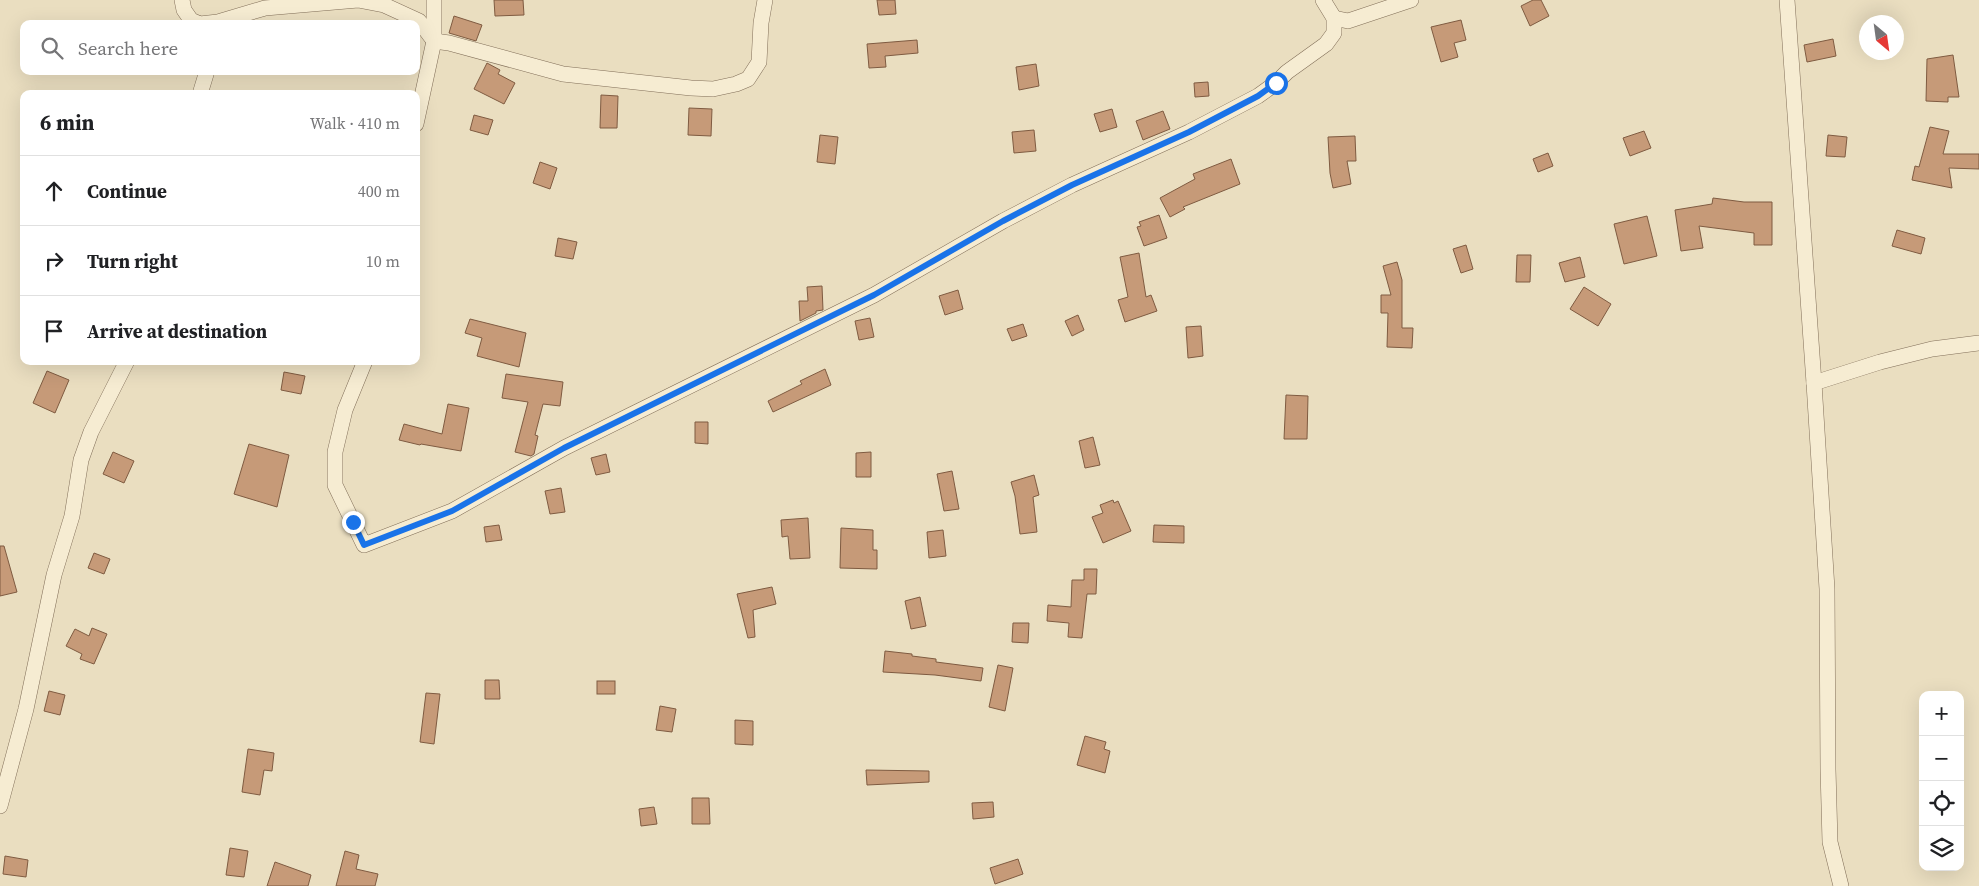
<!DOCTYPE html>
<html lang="en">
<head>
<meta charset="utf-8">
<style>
  :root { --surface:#fff; --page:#f2f2f2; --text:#202124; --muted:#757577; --line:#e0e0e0 }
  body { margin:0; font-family:"Source Serif 4",serif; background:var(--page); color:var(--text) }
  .controls { position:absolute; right:15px; bottom:15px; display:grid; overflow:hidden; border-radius:10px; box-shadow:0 5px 20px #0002 }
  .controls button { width:45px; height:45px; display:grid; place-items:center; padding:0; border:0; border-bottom:1px solid var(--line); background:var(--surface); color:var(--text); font:25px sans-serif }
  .compass { position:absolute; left:1859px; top:15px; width:45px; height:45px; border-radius:50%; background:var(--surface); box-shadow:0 5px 20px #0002; rotate:151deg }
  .stop { position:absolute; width:15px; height:15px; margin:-11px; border:4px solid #1a73e8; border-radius:50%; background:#fff }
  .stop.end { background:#1a73e8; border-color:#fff; box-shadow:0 1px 5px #0008 }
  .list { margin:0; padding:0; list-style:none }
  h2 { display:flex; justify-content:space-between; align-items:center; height:65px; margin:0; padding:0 20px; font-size:21px }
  h2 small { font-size:16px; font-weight:400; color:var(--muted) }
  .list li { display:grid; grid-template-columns:32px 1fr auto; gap:15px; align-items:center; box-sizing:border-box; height:70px; padding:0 20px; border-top:1px solid var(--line) }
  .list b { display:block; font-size:19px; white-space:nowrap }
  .list em { font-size:16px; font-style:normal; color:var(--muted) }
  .icon { flex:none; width:28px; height:28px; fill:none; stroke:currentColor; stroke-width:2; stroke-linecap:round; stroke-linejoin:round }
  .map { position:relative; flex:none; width:1979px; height:886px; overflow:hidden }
  .search { position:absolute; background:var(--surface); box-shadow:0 5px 20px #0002; left:20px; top:20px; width:400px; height:55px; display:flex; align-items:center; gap:12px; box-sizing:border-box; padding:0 18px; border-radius:10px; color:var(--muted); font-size:19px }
  .panel { position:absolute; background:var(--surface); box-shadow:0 5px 20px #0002; left:20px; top:90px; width:400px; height:275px; border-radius:10px }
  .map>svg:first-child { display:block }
  .building { fill:#c69a78; stroke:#7f5b41 }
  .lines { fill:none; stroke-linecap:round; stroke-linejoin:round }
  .minor-casing { stroke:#826f59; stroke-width:16 }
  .minor { stroke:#f6ecd2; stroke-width:15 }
  .route { stroke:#1a73e8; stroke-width:6 }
</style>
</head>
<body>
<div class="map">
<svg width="1979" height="886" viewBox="0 0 1979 886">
  <rect width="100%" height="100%" fill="#eadec0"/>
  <!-- building -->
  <g class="building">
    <polygon points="494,0 523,0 524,15 495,16"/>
    <polygon points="877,0 895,0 896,14 879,15"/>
    <polygon points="1533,0 1541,0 1549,16 1530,26 1521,6"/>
    <polygon points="454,16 482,25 476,41 449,33"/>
    <polygon points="1461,20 1466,40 1454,43 1458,57 1441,62 1431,27"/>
    <polygon points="1833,39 1836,56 1807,62 1804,45"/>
    <polygon points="917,40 918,53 885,56 886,67 869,68 867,44"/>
    <polygon points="1953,55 1959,97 1948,97 1948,102 1926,101 1927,59"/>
    <polygon points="487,63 500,70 498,74 515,83 504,104 474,89"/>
    <polygon points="1036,64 1039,86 1019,90 1016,67"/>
    <polygon points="1208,82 1209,96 1195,97 1194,83"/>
    <polygon points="601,95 618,96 617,128 600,128"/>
    <polygon points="689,108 712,109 711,136 688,135"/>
    <polygon points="1112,109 1117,127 1100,132 1094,114"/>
    <polygon points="1163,111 1170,129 1143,140 1136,121"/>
    <polygon points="474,115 493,120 488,135 470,130"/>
    <polygon points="1930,127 1949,131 1943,154 1979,154 1979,169 1949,168 1952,188 1912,180 1915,166 1919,167"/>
    <polygon points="1034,130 1036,151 1014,153 1012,132"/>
    <polygon points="1644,131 1651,148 1630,156 1623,138"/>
    <polygon points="820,135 838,137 835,164 817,162"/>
    <polygon points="1828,135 1847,137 1845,157 1826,156"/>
    <polygon points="1355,136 1356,161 1347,161 1351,184 1333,188 1330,173 1328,137"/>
    <polygon points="1548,153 1553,166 1538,172 1533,159"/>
    <polygon points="1231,159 1240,184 1183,207 1185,209 1170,217 1160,198 1195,179 1193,174"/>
    <polygon points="540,162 557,168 550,189 533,183"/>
    <polygon points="1713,198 1744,202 1772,202 1772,245 1754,245 1754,233 1699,226 1703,248 1681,251 1675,210 1712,204"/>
    <polygon points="1159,215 1167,238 1144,246 1137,227 1141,226 1139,222"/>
    <polygon points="1647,216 1657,256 1624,264 1614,224"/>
    <polygon points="1897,230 1925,238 1921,254 1892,246"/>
    <polygon points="558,238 577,242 573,259 555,256"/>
    <polygon points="1466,245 1473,269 1461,273 1453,249"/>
    <polygon points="1139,253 1146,297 1151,295 1157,311 1125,322 1118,300 1128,297 1120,257"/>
    <polygon points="1517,255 1531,255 1530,282 1516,282"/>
    <polygon points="1580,257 1585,277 1565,282 1559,263"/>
    <polygon points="1397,262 1402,280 1402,328 1413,328 1412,348 1387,347 1388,313 1381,313 1381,295 1391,295 1383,266"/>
    <polygon points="822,286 823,310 816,311 816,313 800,321 799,301 808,301 807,287"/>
    <polygon points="1584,287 1611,304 1598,326 1570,309"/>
    <polygon points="958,290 963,309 945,315 939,296"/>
    <polygon points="1078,315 1084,330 1072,336 1065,321"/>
    <polygon points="870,318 874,337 859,340 855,321"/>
    <polygon points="470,319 526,333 519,367 477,356 482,338 465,333"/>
    <polygon points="1023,324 1027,336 1012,341 1007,329"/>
    <polygon points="1201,326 1203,356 1188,358 1186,327"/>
    <polygon points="825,369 831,385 773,412 768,401 802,384 800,381"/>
    <polygon points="47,371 69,380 55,413 33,403"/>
    <polygon points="284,372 305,376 301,394 281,390"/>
    <polygon points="506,374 563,382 560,406 543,404 535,435 538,436 534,454 531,456 515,452 528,402 502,398"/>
    <polygon points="1286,395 1308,396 1307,439 1284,439"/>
    <polygon points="448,404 469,408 461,451 421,444 420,445 399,440 404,424 442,434"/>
    <polygon points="695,422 708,422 708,444 695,443"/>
    <polygon points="1093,437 1100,465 1085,468 1079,441"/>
    <polygon points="249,444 289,455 277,507 234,494"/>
    <polygon points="113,452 134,461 124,483 103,474"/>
    <polygon points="871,452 871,477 856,477 856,453"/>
    <polygon points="606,454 610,472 596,475 591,458"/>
    <polygon points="952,471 959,509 944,511 937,474"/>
    <polygon points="1034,475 1039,495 1033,497 1037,532 1020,534 1015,496 1011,482"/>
    <polygon points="561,488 565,512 550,514 545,491"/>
    <polygon points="1113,500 1114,503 1118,501 1131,531 1103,543 1092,517 1103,513 1100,505"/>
    <polygon points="808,518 810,558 790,559 788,536 782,537 781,520"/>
    <polygon points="499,525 502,540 486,542 484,527"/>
    <polygon points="1154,525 1184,526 1184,543 1153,542"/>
    <polygon points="841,528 873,530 873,550 877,550 877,569 840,568"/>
    <polygon points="943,530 946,556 929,558 927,532"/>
    <polygon points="0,546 4,546 17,592 0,596"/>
    <polygon points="94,553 110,559 104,574 88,568"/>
    <polygon points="1084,569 1097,569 1096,594 1087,594 1082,638 1068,637 1069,623 1047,621 1048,605 1071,607 1072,580 1084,580"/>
    <polygon points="772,587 776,604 753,610 755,637 748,638 737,594"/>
    <polygon points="920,597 926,626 911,629 905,601"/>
    <polygon points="1013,623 1029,623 1028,643 1012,642"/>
    <polygon points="92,628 107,634 94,664 80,659 82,654 66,646 75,629 89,636"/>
    <polygon points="885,651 912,654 912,656 936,659 936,662 983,668 981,681 935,675 883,672"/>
    <polygon points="998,665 1013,668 1005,711 989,707"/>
    <polygon points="485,680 499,680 500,699 485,699"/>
    <rect x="597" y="681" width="18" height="13"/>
    <polygon points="49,691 65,695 60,715 44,711"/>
    <polygon points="426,693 440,694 434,744 420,742"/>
    <polygon points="660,706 676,709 672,732 656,730"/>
    <polygon points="735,720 753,721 753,745 735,744"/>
    <polygon points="1085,736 1106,742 1104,749 1110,751 1105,773 1077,765"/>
    <polygon points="248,749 274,753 272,771 264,770 260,795 242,792"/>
    <polygon points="866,770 929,771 929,782 867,785"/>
    <polygon points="692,798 709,798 710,824 692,824"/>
    <polygon points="993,802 994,817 973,819 972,803"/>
    <polygon points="654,807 657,824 641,826 639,809"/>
    <polygon points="230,848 248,851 244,877 226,875"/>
    <polygon points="345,851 359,855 356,869 378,874 375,886 336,886"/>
    <polygon points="5,856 28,860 26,877 3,874"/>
    <polygon points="1018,859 1023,874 995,884 990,868"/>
    <polygon points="275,862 311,875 308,886 267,886"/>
  </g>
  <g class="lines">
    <defs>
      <g id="minor">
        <polyline points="182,0 184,10 191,20 200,24 218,22 265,8 358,0 384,5 419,21 434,41 449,43 563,74 691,88 713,89 736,84 748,79 759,62 761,23 765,0"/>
        <polyline points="1787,0 1814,383 1827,589 1828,769 1830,842 1841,886"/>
        <polyline points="1334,18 1348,21 1411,0"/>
        <polyline points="200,94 207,71"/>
        <polyline points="416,124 434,41 434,0"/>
        <polyline points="365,361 345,410 335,452 335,485 364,545 452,511 564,448 874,295 1003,221 1072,185 1189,132 1258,96 1276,83 1287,72 1326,44 1334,33 1334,18 1323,0"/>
        <polyline points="1814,383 1880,362 1932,349 1979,343"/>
        <polyline points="0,806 26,709 54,575 72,516 81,460 91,432 127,361"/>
      </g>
    </defs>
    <!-- minor casing -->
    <use href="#minor" class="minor-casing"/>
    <!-- minor -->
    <use href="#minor" class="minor"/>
  </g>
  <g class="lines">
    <!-- route -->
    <polyline class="route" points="353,522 364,545 452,511 564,448 874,295 1003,221 1072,185 1189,132 1258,96 1276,83"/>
  </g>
</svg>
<div class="controls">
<button>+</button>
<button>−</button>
<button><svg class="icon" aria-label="locate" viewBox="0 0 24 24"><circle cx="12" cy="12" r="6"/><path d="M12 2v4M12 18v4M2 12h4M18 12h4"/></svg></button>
<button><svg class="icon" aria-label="layers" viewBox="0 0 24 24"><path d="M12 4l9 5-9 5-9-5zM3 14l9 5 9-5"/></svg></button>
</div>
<svg class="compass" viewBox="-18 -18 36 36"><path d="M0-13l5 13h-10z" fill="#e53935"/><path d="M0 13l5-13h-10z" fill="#757577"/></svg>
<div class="stop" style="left:1276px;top:83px"></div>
<div class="stop end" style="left:353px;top:522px"></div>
<div class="search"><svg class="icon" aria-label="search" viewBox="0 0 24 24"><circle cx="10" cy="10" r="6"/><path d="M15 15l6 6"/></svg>Search here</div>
<section class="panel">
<h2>6 min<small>Walk · 410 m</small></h2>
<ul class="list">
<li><svg class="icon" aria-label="ahead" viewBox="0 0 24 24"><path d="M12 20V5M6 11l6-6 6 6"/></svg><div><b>Continue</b></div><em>400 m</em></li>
<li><svg class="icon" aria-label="right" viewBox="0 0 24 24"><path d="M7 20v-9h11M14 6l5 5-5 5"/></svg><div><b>Turn right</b></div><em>10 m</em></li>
<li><svg class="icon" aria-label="arrive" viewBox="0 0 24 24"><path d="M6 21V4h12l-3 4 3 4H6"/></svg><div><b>Arrive at destination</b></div></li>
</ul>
</section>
</div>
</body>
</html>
